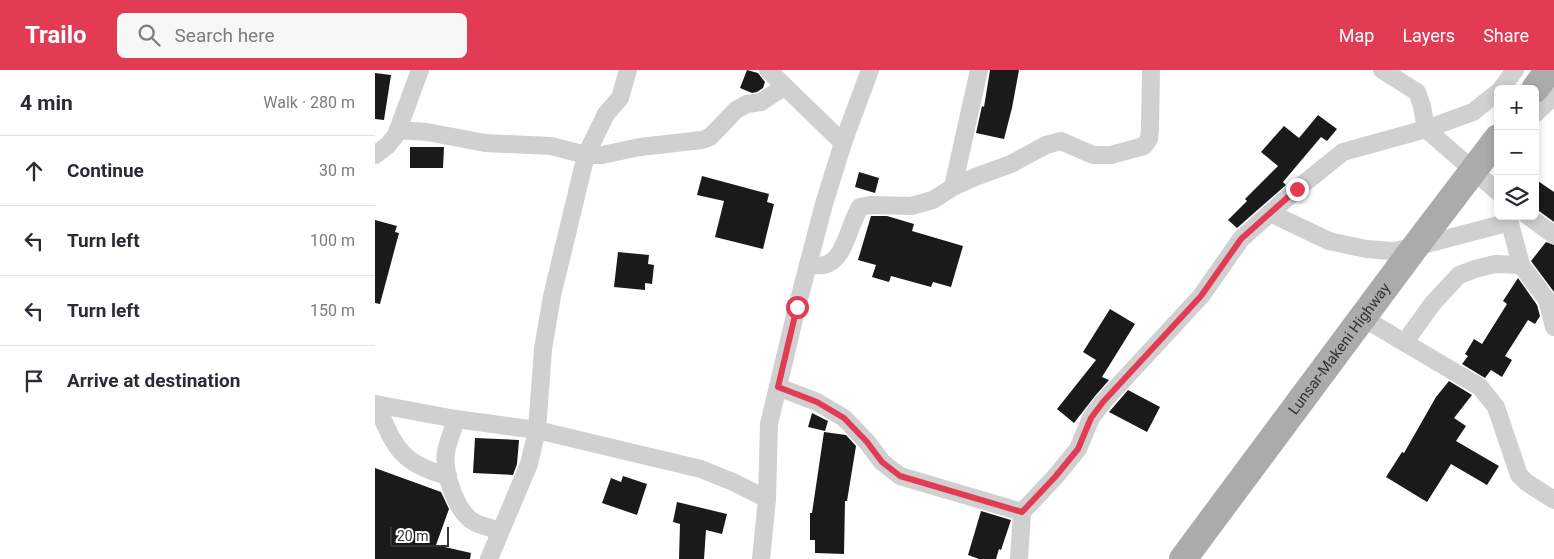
<!DOCTYPE html>
<html lang="en">
<head>
<meta charset="utf-8">
<style>
  :root { --surface:#fff; --page:#f7f7f7; --text:#2b2b33; --muted:#7c7c81; --line:#e1e1e2; --accent:#e23c54 }
  body { margin:0; font-family:Roboto,sans-serif; background:var(--page); color:var(--text) }
  .controls { position:absolute; right:15px; top:15px; display:grid; overflow:hidden; border-radius:8px; box-shadow:0 2px 8px #0003 }
  .controls button { width:45px; height:45px; display:grid; place-items:center; padding:0; border:0; border-bottom:1px solid var(--line); background:var(--surface); color:var(--text); font:25px sans-serif }
  .scale { position:absolute; left:15px; bottom:12px; width:59px; box-sizing:border-box; padding-left:5px; border:2px solid #333; border-top:0; font-size:14px; line-height:18px; white-space:nowrap; color:#333; -webkit-text-stroke:4px #fff; paint-order:stroke }
  .stop { position:absolute; width:15px; height:15px; margin:-11px; border:4px solid #e23c54; border-radius:50%; background:#fff }
  .stop.end { background:#e23c54; border-color:#fff; box-shadow:0 1px 5px #0008 }
  .list { margin:0; padding:0; list-style:none }
  h2 { display:flex; justify-content:space-between; align-items:center; height:65px; margin:0; padding:0 20px; font-size:21px }
  h2 small { font-size:16px; font-weight:400; color:var(--muted) }
  .list li { display:grid; grid-template-columns:32px 1fr auto; gap:15px; align-items:center; box-sizing:border-box; height:70px; padding:0 20px; border-top:1px solid var(--line) }
  .list b { display:block; font-size:19px; white-space:nowrap }
  .list em { font-size:16px; font-style:normal; color:var(--muted) }
  .icon { flex:none; width:28px; height:28px; fill:none; stroke:currentColor; stroke-width:2; stroke-linecap:round; stroke-linejoin:round }
  .map { position:relative; flex:none; width:1179px; height:489px; overflow:hidden }
  header { display:flex; align-items:center; gap:30px; box-sizing:border-box; height:70px; padding:0 25px; background:var(--accent); color:#fff }
  header strong { font-size:24px }
  nav { display:flex; gap:28px; margin-inline-start:auto; font-size:18px }
  .search { width:350px; height:45px; background:var(--page); display:flex; align-items:center; gap:12px; box-sizing:border-box; padding:0 18px; border-radius:8px; color:var(--muted); font-size:19px }
  main { display:flex }
  aside { flex:1; background:var(--surface) }
  .map>svg:first-child { display:block }
  .building { fill:#1a1a1a }
  .lines { fill:none; stroke-linecap:round; stroke-linejoin:round }
  .minor { stroke:#d0d0d0; stroke-width:18 }
  .primary { stroke:#ababab; stroke-width:28 }
  .route { stroke:#e23c54; stroke-width:6 }
  .labels { text-anchor:middle; stroke-width:5; stroke-linejoin:round; paint-order:stroke }
  .street-label { font-size:15px; fill:#333; stroke:#fff }
</style>
</head>
<body>
<header>
<strong>Trailo</strong>
<div class="search"><svg class="icon" aria-label="search" viewBox="0 0 24 24"><circle cx="10" cy="10" r="6"/><path d="M15 15l6 6"/></svg>Search here</div>
<nav><a>Map</a><a>Layers</a><a>Share</a></nav>
</header>
<main>
<aside>
<h2>4 min<small>Walk · 280 m</small></h2>
<ul class="list">
<li><svg class="icon" aria-label="ahead" viewBox="0 0 24 24"><path d="M12 20V5M6 11l6-6 6 6"/></svg><div><b>Continue</b></div><em>30 m</em></li>
<li><svg class="icon" aria-label="left" viewBox="0 0 24 24"><path d="M17 20v-9H6M10 6l-5 5 5 5"/></svg><div><b>Turn left</b></div><em>100 m</em></li>
<li><svg class="icon" aria-label="left" viewBox="0 0 24 24"><path d="M17 20v-9H6M10 6l-5 5 5 5"/></svg><div><b>Turn left</b></div><em>150 m</em></li>
<li><svg class="icon" aria-label="arrive" viewBox="0 0 24 24"><path d="M6 21V4h12l-3 4 3 4H6"/></svg><div><b>Arrive at destination</b></div></li>
</ul>
</aside>
<div class="map">
<svg width="1179" height="489" viewBox="0 0 1179 489">
  <rect width="100%" height="100%" fill="#fff"/>
  <!-- building -->
  <g class="building">
    <polygon points="372,0 383,3 390,12 388,18 382,22 377,23 365,18"/>
    <polygon points="615,0 644,0 637,38 629,69 601,63 607,36 609,37"/>
    <polygon points="0,3 16,5 9,50 0,49"/>
    <polygon points="943,45 962,59 952,71 946,67 908,112 911,115 862,158 853,150 872,131 870,129 903,96 886,82 909,56 924,68"/>
    <polygon points="35,77 69,77 68,98 35,98"/>
    <polygon points="484,102 504,108 500,123 480,117"/>
    <polygon points="327,106 394,124 392,132 399,134 388,179 340,167 349,131 322,125"/>
    <polygon points="1160,109 1179,122 1179,152 1160,138"/>
    <polygon points="496,146 512,146 539,154 537,161 588,176 576,217 558,212 556,217 516,206 514,212 497,207 501,195 483,190"/>
    <polygon points="0,150 22,156 20,162 24,163 5,234 0,233"/>
    <polygon points="1171,172 1179,175 1179,222 1156,191"/>
    <polygon points="243,182 274,185 273,194 279,195 277,214 270,213 270,220 239,217"/>
    <polygon points="1143,208 1162,235 1165,246 1160,254 1153,250 1130,286 1137,290 1127,307 1116,300 1110,308 1087,294 1093,286 1090,284 1099,269 1107,274 1132,234 1128,231"/>
    <polygon points="735,239 760,254 727,307 734,310 720,326 699,353 682,339 721,290 708,282"/>
    <polygon points="1074,311 1097,325 1079,348 1091,356 1081,371 1124,396 1112,415 1076,394 1052,432 1011,407 1027,382 1029,383 1061,327"/>
    <polygon points="753,320 785,337 772,362 734,342"/>
    <polygon points="437,343 453,351 450,361 433,357"/>
    <polygon points="449,362 471,365 481,376 472,431 470,431 469,484 440,483 440,470 435,470 435,443 437,443"/>
    <polygon points="100,368 144,370 142,394 138,405 98,403"/>
    <polygon points="0,398 66,422 74,439 61,475 96,483 95,489 0,489"/>
    <polygon points="248,406 272,414 262,445 227,433 236,408 246,412"/>
    <polygon points="302,432 352,444 347,464 331,460 329,489 304,489 305,454 298,452"/>
    <polygon points="606,441 636,450 626,480 624,479 621,489 604,489 593,485"/>
  </g>
  <g class="lines">
    <!-- minor -->
    <g class="minor">
      <polyline points="393,0 468,73"/>
      <polyline points="1007,0 1042,22 1047,36 1051,59 1123,122"/>
      <polyline points="1126,19 1140,0"/>
      <polyline points="1160,44 1179,26"/>
      <polyline points="23,60 52,62 110,73 176,76 211,85 227,85 265,77 327,70 335,67 361,40 372,34 386,32 409,17"/>
      <polyline points="0,85 13,75 21,65 45,0"/>
      <polyline points="578,117 604,0"/>
      <polyline points="895,143 954,171 991,179 1017,181 1040,177 1135,152"/>
      <polyline points="1133,146 1146,195 1172,230 1179,257"/>
      <polyline points="1153,146 1179,165"/>
      <path d="M433,194C438,195 444,196 449,195C470,191 474,154 485,137L495,135L536,136L558,130L578,117L600,107L636,94L671,75L686,71L718,85H736L769,76L774,69L775,59L776,0"/>
      <polyline points="988,248 1105,317 1121,337 1144,405 1151,412 1179,430"/>
      <polyline points="1030,272 1058,233 1084,205 1100,199 1120,194 1146,195"/>
      <polyline points="403,317 442,332 469,348 492,372 507,392 525,406 647,442"/>
      <polyline points="0,334 81,349 162,360 326,399 358,412 392,429"/>
      <path d="M1,334C20,377 25,394 73,406"/>
      <path d="M81,349C78,360 73,371 71,382C68,402 81,442 99,452C107,456 117,458 125,461"/>
      <polyline points="114,489 154,394 162,360 168,279 177,226 211,85 231,44 245,28 253,0"/>
      <polyline points="386,489 392,429 394,354 422,237 449,134 468,73 495,0"/>
      <polyline points="644,489 647,442 680,407 703,379 716,348 728,332 826,226 866,169 922,119 968,82 1051,59 1098,42 1123,22"/>
    </g>
    <!-- primary -->
    <g class="primary">
      <polyline points="1160,19 1174,0"/>
      <path id="s1" d="M808,489L1040,177L1123,68"/>
    </g>
  </g>
  <g class="lines">
    <!-- route -->
    <polyline class="route" points="422,237 403,317 442,332 469,348 492,372 507,392 525,406 647,442 680,407 703,379 716,348 728,332 826,226 866,169 922,119"/>
  </g>
  <g class="labels">
    <!-- street labels -->
    <g class="street-label">
      <text dy="5" stroke="none"><textPath href="#s1" startOffset="262">Lunsar-Makeni Highway</textPath></text>
    </g>
  </g>
</svg>
<div class="controls">
<button>+</button>
<button>−</button>
<button><svg class="icon" aria-label="layers" viewBox="0 0 24 24"><path d="M12 4l9 5-9 5-9-5zM3 14l9 5 9-5"/></svg></button>
</div>
<div class="scale">20 m</div>
<div class="stop" style="left:422px;top:237px"></div>
<div class="stop end" style="left:922px;top:119px"></div>
</div>
</main>
</body>
</html>
